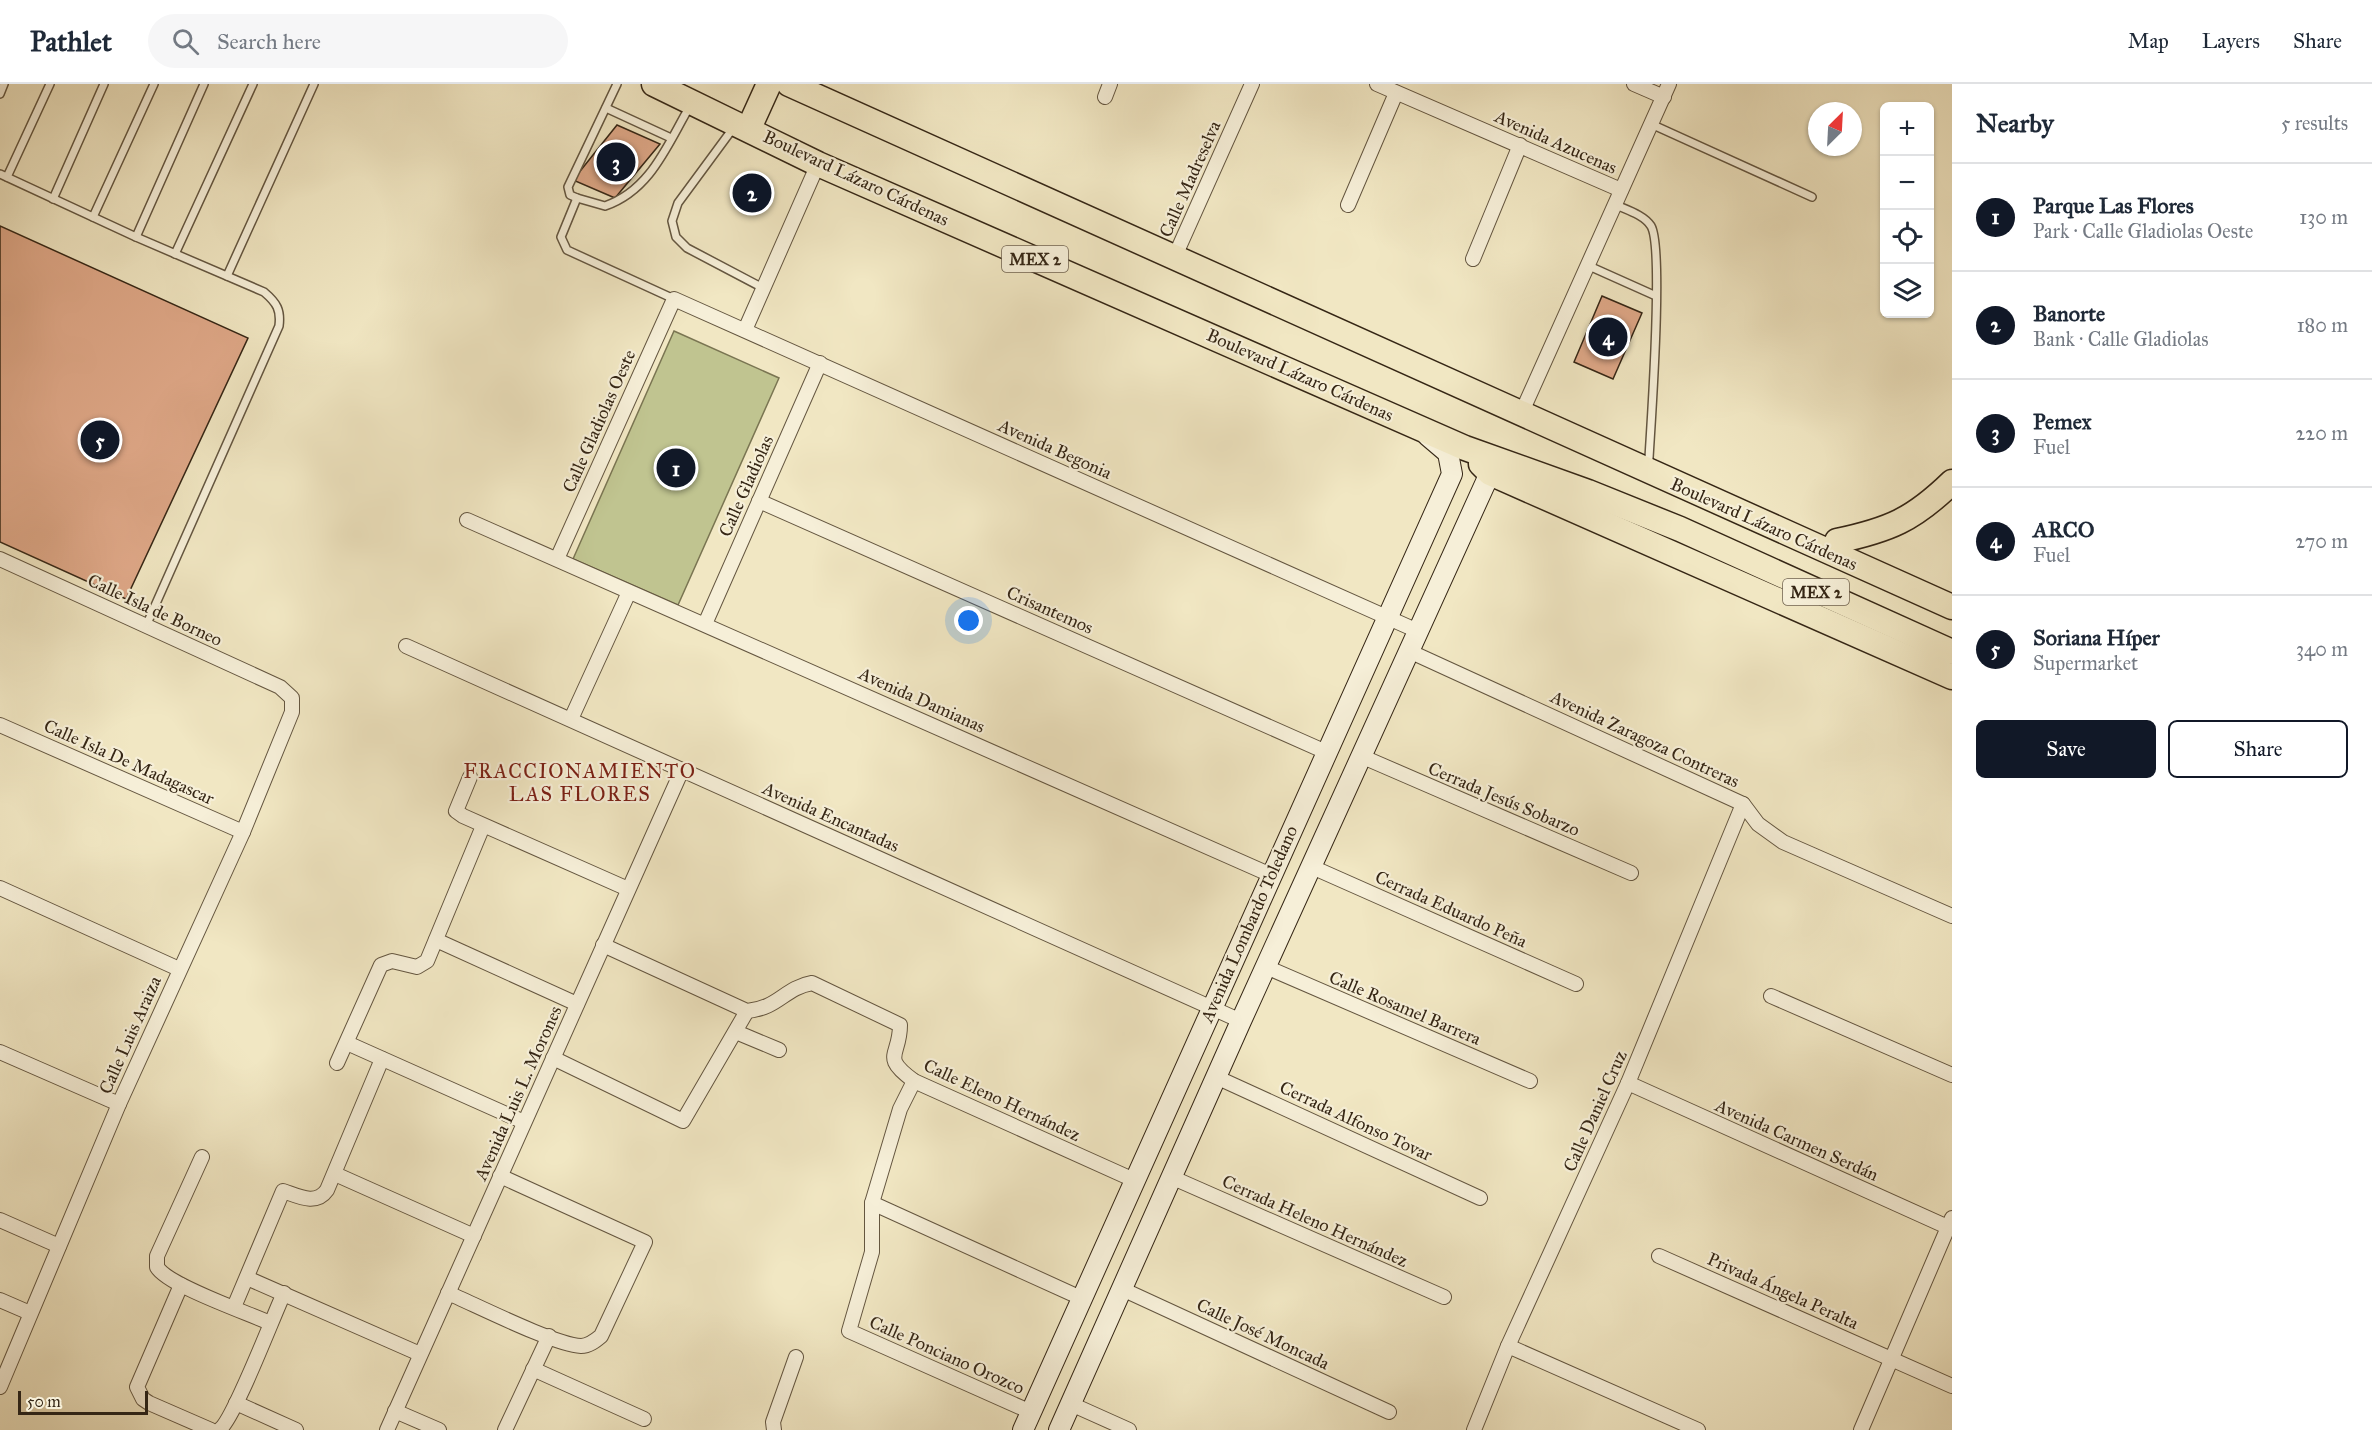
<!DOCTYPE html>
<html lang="en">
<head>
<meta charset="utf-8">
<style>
  :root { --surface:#fff; --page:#f6f6f7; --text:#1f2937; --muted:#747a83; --line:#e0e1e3; --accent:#111827 }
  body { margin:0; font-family:"IM FELL Great Primer",serif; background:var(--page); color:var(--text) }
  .controls { position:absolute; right:18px; top:18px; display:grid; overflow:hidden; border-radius:9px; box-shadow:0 2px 4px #0004 }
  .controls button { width:54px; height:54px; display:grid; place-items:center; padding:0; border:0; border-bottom:2px solid var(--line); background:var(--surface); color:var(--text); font:30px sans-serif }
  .compass { position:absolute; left:1808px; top:18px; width:54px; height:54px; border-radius:50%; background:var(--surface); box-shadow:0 2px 4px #0004; rotate:24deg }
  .scale { position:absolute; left:18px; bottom:15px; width:130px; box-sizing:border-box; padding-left:6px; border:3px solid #352615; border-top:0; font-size:16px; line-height:21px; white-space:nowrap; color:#352615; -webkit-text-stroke:4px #f6efd8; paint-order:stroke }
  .you { position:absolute; left:969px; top:537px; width:21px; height:21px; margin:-15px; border:4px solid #fff; border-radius:50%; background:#1a73e8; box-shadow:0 0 0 9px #1a73e833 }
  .badge { display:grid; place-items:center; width:39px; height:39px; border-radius:50%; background:var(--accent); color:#fff; font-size:20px; font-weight:700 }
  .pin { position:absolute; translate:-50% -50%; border:3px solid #fff; box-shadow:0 2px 6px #0006 }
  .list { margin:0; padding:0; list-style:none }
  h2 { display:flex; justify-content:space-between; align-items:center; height:78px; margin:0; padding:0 24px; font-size:26px }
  h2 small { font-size:20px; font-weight:400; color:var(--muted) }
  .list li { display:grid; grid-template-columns:39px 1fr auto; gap:18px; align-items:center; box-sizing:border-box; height:108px; padding:0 24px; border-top:2px solid var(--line) }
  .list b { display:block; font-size:22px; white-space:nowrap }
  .list p { margin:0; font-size:20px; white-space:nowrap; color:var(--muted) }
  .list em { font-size:20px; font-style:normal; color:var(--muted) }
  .actions { display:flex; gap:12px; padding:18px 24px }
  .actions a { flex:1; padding:14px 0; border:2px solid var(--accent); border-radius:9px; text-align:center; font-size:21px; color:var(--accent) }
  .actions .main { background:var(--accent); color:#fff }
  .icon { flex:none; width:33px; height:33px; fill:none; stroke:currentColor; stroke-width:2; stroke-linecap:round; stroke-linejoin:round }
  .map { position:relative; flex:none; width:1952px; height:1346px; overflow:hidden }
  header { display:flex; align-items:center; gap:36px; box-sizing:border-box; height:84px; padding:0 30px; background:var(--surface); border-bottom:2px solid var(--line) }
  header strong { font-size:28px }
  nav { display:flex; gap:33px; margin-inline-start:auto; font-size:21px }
  .search { width:420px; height:54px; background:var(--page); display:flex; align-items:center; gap:15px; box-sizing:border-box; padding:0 21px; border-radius:33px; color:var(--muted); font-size:22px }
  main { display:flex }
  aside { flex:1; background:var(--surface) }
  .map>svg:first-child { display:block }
  .green { fill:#c0c490; stroke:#7a7552; stroke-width:1.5 }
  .building { fill:#dfa888; stroke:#352615; stroke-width:1.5 }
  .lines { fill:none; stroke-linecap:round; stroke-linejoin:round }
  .lane-casing { stroke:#645640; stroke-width:10 }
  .street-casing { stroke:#645640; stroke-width:16 }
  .secondary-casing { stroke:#352615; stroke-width:22 }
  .highway-casing { stroke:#352615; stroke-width:27 }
  .lane { stroke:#f6efd8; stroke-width:7 }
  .street { stroke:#f6efd8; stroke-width:14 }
  .secondary { stroke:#f6efd8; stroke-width:20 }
  .highway { stroke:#f1e7c3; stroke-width:24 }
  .labels { text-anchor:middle; stroke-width:4.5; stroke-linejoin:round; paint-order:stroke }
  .shield { fill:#f6efd8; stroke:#6f6250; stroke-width:1.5 }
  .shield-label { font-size:16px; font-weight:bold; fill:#352615 }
  .street-label { font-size:18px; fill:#352615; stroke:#f6efd8 }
  .neighbourhood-label { font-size:20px; letter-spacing:1.5px; fill:#7a1f14; stroke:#f6efd8 }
</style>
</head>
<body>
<header>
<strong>Pathlet</strong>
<div class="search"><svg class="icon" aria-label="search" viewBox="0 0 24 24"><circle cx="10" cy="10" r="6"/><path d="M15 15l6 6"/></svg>Search here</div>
<nav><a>Map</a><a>Layers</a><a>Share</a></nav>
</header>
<main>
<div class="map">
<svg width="1952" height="1346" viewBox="0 0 1952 1346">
  <rect width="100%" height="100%" fill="#f1e7c3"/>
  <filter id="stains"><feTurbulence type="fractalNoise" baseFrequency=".00333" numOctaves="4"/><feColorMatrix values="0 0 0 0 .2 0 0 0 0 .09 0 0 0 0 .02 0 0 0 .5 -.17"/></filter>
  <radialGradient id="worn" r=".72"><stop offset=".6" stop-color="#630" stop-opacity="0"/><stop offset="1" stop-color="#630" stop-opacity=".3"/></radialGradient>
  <!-- green -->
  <polygon class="green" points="674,247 779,294 678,521 573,475"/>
  <!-- building -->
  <g class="building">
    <polygon points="617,41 660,60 615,114 573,96"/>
    <polygon points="0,142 248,254 126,515 0,458"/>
    <polygon points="1602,212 1642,229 1613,295 1574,278"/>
  </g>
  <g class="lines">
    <defs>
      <g id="lane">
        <polyline points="0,10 4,0"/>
        <polyline points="606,24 671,54"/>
        <polyline points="1651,40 1812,113"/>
        <polyline points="734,43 678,119 672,137 676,153 687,164 763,204"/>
        <path d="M0,90L136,153L264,208C277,219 281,226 279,242L146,542"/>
        <polyline points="7,93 50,0"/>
        <polyline points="577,114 570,111 568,103 617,0"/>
        <polyline points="53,115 104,0"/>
        <path d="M1616,121C1627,126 1644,131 1651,142C1664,164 1651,338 1649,374"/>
        <polyline points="93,133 154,0"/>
        <polyline points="136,153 204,0"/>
        <polyline points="175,170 253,0"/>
        <polyline points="1589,182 1656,212"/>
        <polyline points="227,192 314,0"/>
        <path d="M674,215L567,166L561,153L577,114L605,122C651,106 667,61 690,22"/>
      </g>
      <g id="street">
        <polyline points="1377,0 1621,106"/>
        <polyline points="1634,0 1664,13"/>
        <polyline points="1105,13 1110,0"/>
        <polyline points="1348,121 1396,9"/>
        <polyline points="1175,172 1252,0"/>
        <polyline points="1473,175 1520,61"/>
        <polyline points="745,246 818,80"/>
        <polyline points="1525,321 1669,0"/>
        <polyline points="759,417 1326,668"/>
        <polyline points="467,436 1271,791"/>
        <polyline points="0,475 280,603 292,614 292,628 243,748 119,1020 0,1303"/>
        <polyline points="557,475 674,215 1420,548"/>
        <polyline points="705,540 820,279"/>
        <polyline points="406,562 1241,937"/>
        <polyline points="1411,568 1743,720 1758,740 1783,758 1952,832"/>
        <polyline points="571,635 629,508"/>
        <polyline points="0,641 243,748"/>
        <polyline points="1363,673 1631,789"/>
        <polyline points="470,693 456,727 463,732 628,805"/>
        <polyline points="1312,783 1576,900"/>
        <polyline points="0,804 179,885"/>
        <polyline points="436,856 577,920"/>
        <path d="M603,861L747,927C779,924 784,904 812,899L900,941C900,973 880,972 914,997L1134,1096"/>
        <polyline points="1266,883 1530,997"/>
        <polyline points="1771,912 1952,991"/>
        <polyline points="736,948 779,966"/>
        <polyline points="347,959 524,1038"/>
        <polyline points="0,968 119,1020"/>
        <polyline points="553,974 683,1037 747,927"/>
        <polyline points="337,979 381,881 392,877 417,883 427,877 483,742"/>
        <polyline points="1216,993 1480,1114"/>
        <polyline points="914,997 900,1025 872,1119 872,1168 849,1247 1031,1328"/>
        <polyline points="1628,999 1952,1145"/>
        <path d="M202,1073L157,1172V1183C167,1201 248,1229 270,1239"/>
        <polyline points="335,1090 474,1152"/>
        <polyline points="1171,1093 1444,1213"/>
        <polyline points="872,1119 1081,1214"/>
        <polyline points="0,1136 59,1162"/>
        <polyline points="1659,1172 1952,1302"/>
        <polyline points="247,1194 420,1270"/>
        <polyline points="181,1201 137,1303 143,1315 149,1319 211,1346"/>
        <polyline points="1122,1205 1389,1328"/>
        <path d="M448,1209C476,1221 555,1261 581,1262C589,1262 595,1257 601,1252L645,1158L500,1092"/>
        <polyline points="0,1216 30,1229"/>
        <path d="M234,1223L283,1107C298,1112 316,1122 327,1106L382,975"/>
        <polyline points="1508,1262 1698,1346"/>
        <polyline points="533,1285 644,1335"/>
        <polyline points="236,1319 296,1346"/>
        <polyline points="1071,1320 1129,1346"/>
        <polyline points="395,1327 439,1346"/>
        <path d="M219,1346C233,1338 274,1230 284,1209"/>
        <polyline points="387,1346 682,686"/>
        <polyline points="505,1346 549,1252"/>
        <polyline points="774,1346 773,1338 796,1273"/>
        <polyline points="1474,1346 1508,1262 1628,999 1743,720"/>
        <polyline points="1861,1346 1952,1134"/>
      </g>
      <g id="secondary">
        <polyline points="1023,1346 1452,390 1448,369 1428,352"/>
        <polyline points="1059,1346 1241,937 1490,389"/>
      </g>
      <g id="highway">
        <polyline points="654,0 818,80 1465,364 1588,408 1680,445 1952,568"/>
        <polyline points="789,0 1952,523"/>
        <polyline points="749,44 769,0"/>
        <polyline points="1481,380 1490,389 1952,593"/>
        <path d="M1837,457C1889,446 1913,436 1952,398"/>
      </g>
    </defs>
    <!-- lane casing -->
    <use href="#lane" class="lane-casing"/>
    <!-- street casing -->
    <use href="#street" class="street-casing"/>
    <!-- secondary casing -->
    <use href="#secondary" class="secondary-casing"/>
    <!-- highway casing -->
    <use href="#highway" class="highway-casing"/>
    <!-- lane -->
    <use href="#lane" class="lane"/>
    <!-- street -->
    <use href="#street" class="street"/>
    <!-- secondary -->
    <use href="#secondary" class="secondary"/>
    <!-- highway -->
    <use href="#highway" class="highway"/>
  </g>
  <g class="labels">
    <!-- shield labels -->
    <g class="shield">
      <rect x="1002" y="162" width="66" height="26" rx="4.5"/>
      <rect x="1783" y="495" width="66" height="26" rx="4.5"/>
    </g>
    <g class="shield-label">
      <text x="1035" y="181">MEX 2</text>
      <text x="1816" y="514">MEX 2</text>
    </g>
    <!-- street labels -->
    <g class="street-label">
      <text transform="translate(1556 58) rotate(24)" y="6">Avenida Azucenas</text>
      <text transform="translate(856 94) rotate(25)" y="6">Boulevard Lázaro Cárdenas</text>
      <text transform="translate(1190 95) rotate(-66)" y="6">Calle Madreselva</text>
      <text transform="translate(1300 291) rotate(24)" y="6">Boulevard Lázaro Cárdenas</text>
      <text transform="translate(599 337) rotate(-66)" y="6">Calle Gladiolas Oeste</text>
      <text transform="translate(1055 365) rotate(24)" y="6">Avenida Begonia</text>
      <text transform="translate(746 402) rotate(-66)" y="6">Calle Gladiolas</text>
      <text transform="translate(1764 440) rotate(24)" y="6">Boulevard Lázaro Cárdenas</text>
      <text transform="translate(155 526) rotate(25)" y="6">Calle Isla de Borneo</text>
      <text transform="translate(1050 526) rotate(24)" y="6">Crisantemos</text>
      <text transform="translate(922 616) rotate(24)" y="6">Avenida Damianas</text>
      <text transform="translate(1645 655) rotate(25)" y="6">Avenida Zaragoza Contreras</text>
      <text transform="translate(129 678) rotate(24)" y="6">Calle Isla De Madagascar</text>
      <text transform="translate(1504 715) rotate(23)" y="6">Cerrada Jesús Sobarzo</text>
      <text transform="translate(831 733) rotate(24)" y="6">Avenida Encantadas</text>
      <text transform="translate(1451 825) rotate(24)" y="6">Cerrada Eduardo Peña</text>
      <text transform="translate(1249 840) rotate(-66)" y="6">Avenida Lombardo Toledano</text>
      <text transform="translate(1405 924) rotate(23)" y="6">Calle Rosamel Barrera</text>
      <text transform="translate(130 951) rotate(-66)" y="6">Calle Luis Araiza</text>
      <text transform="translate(518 1009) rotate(-66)" y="6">Avenida Luis L. Morones</text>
      <text transform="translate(1002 1016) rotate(25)" y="6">Calle Eleno Hernández</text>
      <text transform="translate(1595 1027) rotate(-66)" y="6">Calle Daniel Cruz</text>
      <text transform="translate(1356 1037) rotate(25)" y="6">Cerrada Alfonso Tovar</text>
      <text transform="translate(1797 1056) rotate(24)" y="6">Avenida Carmen Serdán</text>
      <text transform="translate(1315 1137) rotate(24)" y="6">Cerrada Heleno Hernández</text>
      <text transform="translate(1783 1207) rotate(24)" y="6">Privada Ángela Peralta</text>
      <text transform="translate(1263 1250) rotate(25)" y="6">Calle José Moncada</text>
      <text transform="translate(947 1271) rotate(24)" y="6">Calle Ponciano Orozco</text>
    </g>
    <!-- neighbourhood labels -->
    <g class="neighbourhood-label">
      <text x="580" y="694">FRACCIONAMIENTO<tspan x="580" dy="23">LAS FLORES</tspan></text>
    </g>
  </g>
  <rect width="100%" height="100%" filter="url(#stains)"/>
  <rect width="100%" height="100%" fill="url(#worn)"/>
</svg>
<div class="controls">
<button>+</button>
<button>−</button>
<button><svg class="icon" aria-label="locate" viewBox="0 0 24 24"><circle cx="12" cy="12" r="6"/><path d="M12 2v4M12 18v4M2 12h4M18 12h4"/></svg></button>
<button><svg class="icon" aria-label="layers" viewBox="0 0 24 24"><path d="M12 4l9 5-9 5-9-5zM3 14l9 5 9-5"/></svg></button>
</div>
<svg class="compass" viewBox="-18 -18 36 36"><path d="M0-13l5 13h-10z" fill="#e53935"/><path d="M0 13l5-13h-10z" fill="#747a83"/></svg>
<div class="scale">50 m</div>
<div class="you"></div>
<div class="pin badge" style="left:676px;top:384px">1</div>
<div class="pin badge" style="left:752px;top:109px">2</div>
<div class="pin badge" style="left:616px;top:78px">3</div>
<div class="pin badge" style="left:1608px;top:253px">4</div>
<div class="pin badge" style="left:100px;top:356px">5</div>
</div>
<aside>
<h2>Nearby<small>5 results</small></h2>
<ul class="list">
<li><span class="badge">1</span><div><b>Parque Las Flores</b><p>Park · Calle Gladiolas Oeste</p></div><em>130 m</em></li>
<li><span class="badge">2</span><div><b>Banorte</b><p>Bank · Calle Gladiolas</p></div><em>180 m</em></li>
<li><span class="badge">3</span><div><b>Pemex</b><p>Fuel</p></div><em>220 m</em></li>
<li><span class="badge">4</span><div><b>ARCO</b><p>Fuel</p></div><em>270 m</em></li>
<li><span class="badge">5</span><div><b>Soriana Híper</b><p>Supermarket</p></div><em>340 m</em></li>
</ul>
<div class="actions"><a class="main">Save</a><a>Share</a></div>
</aside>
</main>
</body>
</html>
